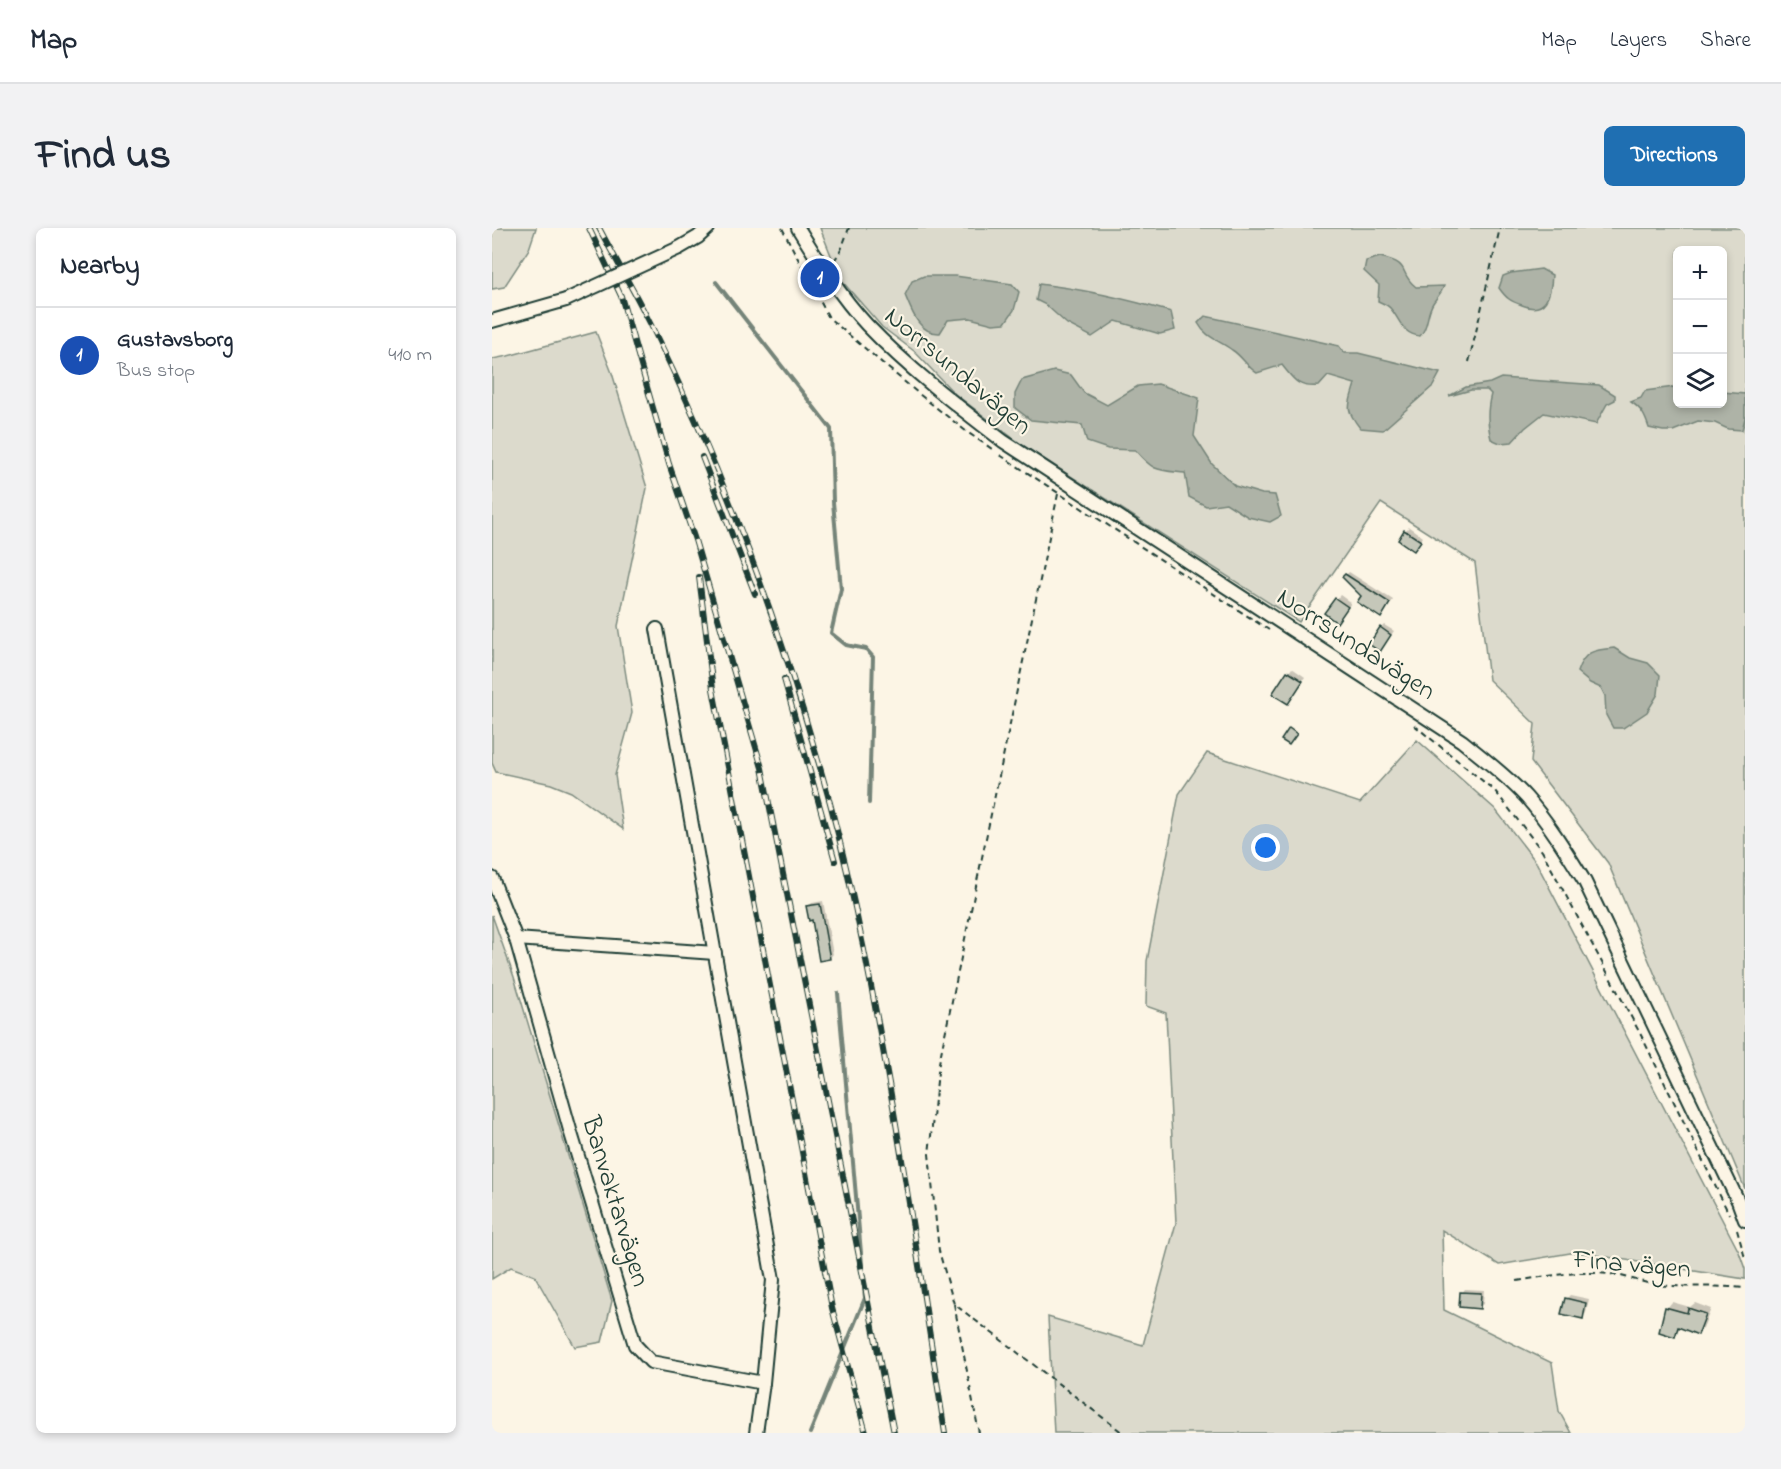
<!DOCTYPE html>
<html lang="en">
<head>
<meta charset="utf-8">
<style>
  :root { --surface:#fff; --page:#f2f2f3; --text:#1f2937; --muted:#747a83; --line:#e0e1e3; --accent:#1f6fb2 }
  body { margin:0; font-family:"Indie Flower",sans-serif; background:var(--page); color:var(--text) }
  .controls { position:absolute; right:18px; top:18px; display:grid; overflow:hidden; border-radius:9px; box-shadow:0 3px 9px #0003 }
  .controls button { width:54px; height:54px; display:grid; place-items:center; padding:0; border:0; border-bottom:2px solid var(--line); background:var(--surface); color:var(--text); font:30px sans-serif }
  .you { position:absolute; left:774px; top:620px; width:21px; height:21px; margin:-15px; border:4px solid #fff; border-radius:50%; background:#1a73e8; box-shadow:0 0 0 9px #1a73e833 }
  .badge { display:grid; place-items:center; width:39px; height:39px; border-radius:50%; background:var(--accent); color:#fff; font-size:20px; font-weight:700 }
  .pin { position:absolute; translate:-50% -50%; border:3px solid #fff; box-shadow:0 2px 6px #0006 }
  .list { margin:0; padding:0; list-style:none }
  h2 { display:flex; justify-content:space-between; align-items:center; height:78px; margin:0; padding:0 24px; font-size:26px }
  h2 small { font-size:20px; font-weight:400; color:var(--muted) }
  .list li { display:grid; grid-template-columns:39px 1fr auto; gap:18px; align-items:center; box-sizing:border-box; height:96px; padding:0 24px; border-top:2px solid var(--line) }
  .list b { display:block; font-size:22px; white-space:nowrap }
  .list p { margin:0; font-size:20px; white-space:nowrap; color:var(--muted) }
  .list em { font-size:20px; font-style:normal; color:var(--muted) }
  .icon { flex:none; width:33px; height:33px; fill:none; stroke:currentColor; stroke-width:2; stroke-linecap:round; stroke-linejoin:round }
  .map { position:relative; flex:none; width:1253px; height:1205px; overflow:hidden; border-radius:9px }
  header { display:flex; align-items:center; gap:36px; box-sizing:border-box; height:84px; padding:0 30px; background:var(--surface); border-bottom:2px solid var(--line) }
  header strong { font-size:28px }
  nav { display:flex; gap:33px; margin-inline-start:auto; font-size:21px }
  .intro { display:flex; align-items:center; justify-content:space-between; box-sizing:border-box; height:144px; padding:0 36px }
  h1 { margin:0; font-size:42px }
  .button { padding:15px 27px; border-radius:9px; background:var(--accent); color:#fff; font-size:21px; font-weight:700 }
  main { display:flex; gap:36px; padding:0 36px }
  aside { flex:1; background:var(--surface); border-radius:9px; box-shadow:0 3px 9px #0003 }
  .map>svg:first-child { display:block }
  .green { fill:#dcdacc; stroke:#7e8c80; stroke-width:1.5; fill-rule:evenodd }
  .water { fill:#aeb3a7; stroke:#758479; stroke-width:1.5 }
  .shadow { fill:#0003 }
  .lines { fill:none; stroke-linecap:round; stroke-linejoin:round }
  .stream { stroke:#758479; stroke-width:4 }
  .building { fill:#c5c7b9; stroke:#1f3d34; stroke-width:1.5 }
  .minor-casing { stroke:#1f3d34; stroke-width:16 }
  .path { stroke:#1f3d34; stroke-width:2; stroke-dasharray:6 4.5; stroke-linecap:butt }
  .minor { stroke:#fcf5e5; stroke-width:12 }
  .rail-casing { stroke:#1f3d34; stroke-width:6 }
  .rail { stroke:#fcf5e5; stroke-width:4; stroke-dasharray:11; stroke-linecap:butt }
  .minor-bridge-casing { stroke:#1f3d34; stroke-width:16; stroke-linecap:butt }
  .minor-bridge { stroke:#fcf5e5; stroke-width:12 }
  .labels { text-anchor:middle; stroke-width:4.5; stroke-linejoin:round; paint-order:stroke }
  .street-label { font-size:27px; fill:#1f3d34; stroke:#fcf5e5 }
</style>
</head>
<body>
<header>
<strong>Map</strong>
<nav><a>Map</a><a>Layers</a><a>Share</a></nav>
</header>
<div class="intro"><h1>Find us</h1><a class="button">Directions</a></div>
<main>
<aside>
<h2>Nearby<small></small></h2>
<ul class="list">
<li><span class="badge" style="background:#1a4fb4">1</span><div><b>Gustavsborg</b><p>Bus stop</p></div><em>410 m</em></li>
</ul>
</aside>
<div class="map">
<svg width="1253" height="1205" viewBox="0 0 1253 1205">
  <rect width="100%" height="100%" fill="#fcf5e5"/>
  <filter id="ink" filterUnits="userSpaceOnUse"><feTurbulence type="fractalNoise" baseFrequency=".0167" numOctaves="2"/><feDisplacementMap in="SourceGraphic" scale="12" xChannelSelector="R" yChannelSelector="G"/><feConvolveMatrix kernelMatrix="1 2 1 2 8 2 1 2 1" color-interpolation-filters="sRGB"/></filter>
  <g filter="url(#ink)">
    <!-- green -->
    <g class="green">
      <polygon points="0,0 44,0 37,21 12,59 0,61"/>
      <path d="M328,0H1253V961L1116,635L1039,534L1043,496L997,452L983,335L889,275L807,394L530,217L463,166L422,123L390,99L349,52ZM1186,22H1230V176H1186Z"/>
      <polygon points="104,104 120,145 155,260 126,398 140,485 123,547 131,601 79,564 59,556 4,544 0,535 0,131 16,128"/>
      <polygon points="925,512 1003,581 1044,634 1247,1024 1253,1041 1253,1051 1084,1024 1007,1037 950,1002 952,1082 1060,1135 1067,1183 1079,1205 562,1205 556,1089 651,1117 684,995 674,785 654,778 655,733 687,566 715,525 868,575"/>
      <polygon points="0,687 22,749 120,1073 110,1114 83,1119 43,1048 19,1039 0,1051"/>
    </g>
    <!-- water -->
    <g class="water">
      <path d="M888,29C921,36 905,44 924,59L952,58C949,66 945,69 941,75C934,86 937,99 928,108C910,106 909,93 899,81C896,77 890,75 886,73L887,57L872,43L874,33Z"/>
      <path d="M1049,41L1060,47C1059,67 1054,87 1030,77C1018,73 1014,70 1007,60L1011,48L1019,45Z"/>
      <path d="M432,48H463L520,56L527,64L522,82L513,95L501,96L478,90L456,92L448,105C427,106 420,84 413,67L420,53Z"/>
      <path d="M547,56C592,61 635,71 679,84L683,102L668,106L624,93L600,109L575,96L554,77L544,72Z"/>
      <path d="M713,88L847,118L852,125H866L948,145L941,158L891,202L868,200C853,181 856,179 863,156L836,148L827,158C806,160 802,152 790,137L765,145C755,139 750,128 740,122C727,112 714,110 706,95Z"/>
      <path d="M562,143L579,147L592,165L615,177L646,158L666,156L707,170L702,208L720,236L743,258L770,266L783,267L789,288L778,294L756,289L734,275L714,278L697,269L693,245C665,242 662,244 643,222L616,221L595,214L590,197L539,192L523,180V166L530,152Z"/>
      <path d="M1009,150L1107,157L1123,167V172L1115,176L1104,196L1052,185L1033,200L1020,214L1008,215L999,211C995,194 995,182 999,166L995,162H979L957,168L974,159L998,155Z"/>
      <path d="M1182,159H1185L1186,176H1230L1231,164L1253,166V190L1250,202L1236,201L1223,195L1206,193L1181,203H1171L1157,200C1153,188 1150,181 1139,174L1149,170L1153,163Z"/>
      <path d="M1122,420L1138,430L1156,435L1168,447L1166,466L1155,484L1131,500H1121L1114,487L1113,468L1109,460L1098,455L1085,444C1092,423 1101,422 1122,420Z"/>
    </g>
    <!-- shadow -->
    <g class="shadow">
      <polygon points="917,299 931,309 925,318 913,303"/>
      <polygon points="857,344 901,372 892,385 852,349"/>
      <polygon points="848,367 859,375 849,389 834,385"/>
      <polygon points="892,397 902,403 888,422 889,400"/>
      <polygon points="800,440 813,449 799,470 782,465"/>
      <polygon points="331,673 341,726 338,730 316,679 320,675"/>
      <polygon points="973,1061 992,1062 991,1076 987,1079 970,1065"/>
      <polygon points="1078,1067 1097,1071 1094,1085 1090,1089 1074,1071"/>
      <polygon points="1180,1074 1198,1079 1203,1075 1219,1081 1211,1100 1205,1105 1189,1099 1182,1107 1175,1080"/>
    </g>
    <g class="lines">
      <!-- stream -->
      <g class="stream">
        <polyline points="224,54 339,201 341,274 349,361 339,405 354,417 374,421 381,429 377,575"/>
        <polyline points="318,1205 373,1070 346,765"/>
      </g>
    </g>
    <!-- building -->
    <g class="building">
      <polygon points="912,302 929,313 922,323 906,312"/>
      <polygon points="853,346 898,375 889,390 865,374 869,368 850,349"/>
      <polygon points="843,370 856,379 845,395 832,385"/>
      <polygon points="888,399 899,407 888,424 877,416"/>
      <polygon points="795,443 811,453 796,476 780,466"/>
      <polygon points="797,500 805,506 797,517 789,512"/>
      <polygon points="328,676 338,731 327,733 320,692 317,693 314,678"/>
      <polygon points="968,1064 989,1065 988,1081 967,1079"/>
      <polygon points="1073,1070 1094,1075 1091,1091 1069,1086"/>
      <polygon points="1173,1079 1195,1085 1196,1080 1214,1086 1206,1107 1186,1099 1183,1109 1167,1104"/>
    </g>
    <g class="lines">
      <defs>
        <g id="minor">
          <path d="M306,0C327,34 348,68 375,97C416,140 464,177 511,213L970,513C992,531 1015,548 1034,569C1057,595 1075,625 1093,654L1246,973L1253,992"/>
          <polyline points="187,20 206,9 216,0"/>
          <polyline points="0,93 74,72"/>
          <polyline points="165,401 281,1052 271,1155 264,1205"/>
          <polyline points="0,650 24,711 78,902 143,1117 159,1134 271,1155"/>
          <polyline points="24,711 223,725"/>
        </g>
      </defs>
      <!-- minor casing -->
      <use href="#minor" class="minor-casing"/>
      <!-- path -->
      <g class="path">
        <polyline points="290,0 337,90 427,166 475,204 503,223"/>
        <polyline points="342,33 349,22 357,0"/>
        <polyline points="977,134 1008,0"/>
        <polyline points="508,227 777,402"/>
        <polyline points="566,266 447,835 437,926 447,1023 462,1076 631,1205"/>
        <polyline points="922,497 1003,563 1050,623 1151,811 1237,986"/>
        <polyline points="1245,1002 1253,1030"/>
        <path d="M1025,1053C1058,1047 1091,1042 1125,1047C1139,1050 1152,1055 1166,1057C1195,1060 1224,1057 1253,1060"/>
        <polyline points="462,1076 487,1205"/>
      </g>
      <!-- minor -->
      <use href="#minor" class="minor"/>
      <defs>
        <g id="rail">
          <polyline points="97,0 129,68 177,236 203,312 270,540 402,1205"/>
          <path d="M107,0C124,32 142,63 158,95C234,248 293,411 338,575C363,669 381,765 398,861C418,975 435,1090 453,1205"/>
          <polyline points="210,229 263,366"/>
          <polyline points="207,349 221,461 340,1080 374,1205"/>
          <polyline points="292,451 343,633"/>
        </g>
      </defs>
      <!-- rail casing -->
      <use href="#rail" class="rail-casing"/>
      <!-- rail -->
      <use href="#rail" class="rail"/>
      <defs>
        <polyline id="minor-bridge" points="74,72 187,20"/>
      </defs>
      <!-- minor-bridge casing -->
      <use href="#minor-bridge" class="minor-bridge-casing"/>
      <!-- minor-bridge -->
      <use href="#minor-bridge" class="minor-bridge"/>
    </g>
  </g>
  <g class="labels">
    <!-- street labels -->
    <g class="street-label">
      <text transform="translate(467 142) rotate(40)" y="9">Norrsundavägen</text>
      <text transform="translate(865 415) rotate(33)" y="9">Norrsundavägen</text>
      <text transform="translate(125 973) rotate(73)" y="9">Banvaktarvägen</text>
      <text transform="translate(1140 1035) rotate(5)" y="9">Fina vägen</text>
    </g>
  </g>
</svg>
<div class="controls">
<button>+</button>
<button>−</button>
<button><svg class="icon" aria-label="layers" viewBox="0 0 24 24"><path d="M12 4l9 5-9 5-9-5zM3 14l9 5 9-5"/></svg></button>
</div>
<div class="you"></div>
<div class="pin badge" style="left:328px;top:50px;background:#1a4fb4">1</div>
</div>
</main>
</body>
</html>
